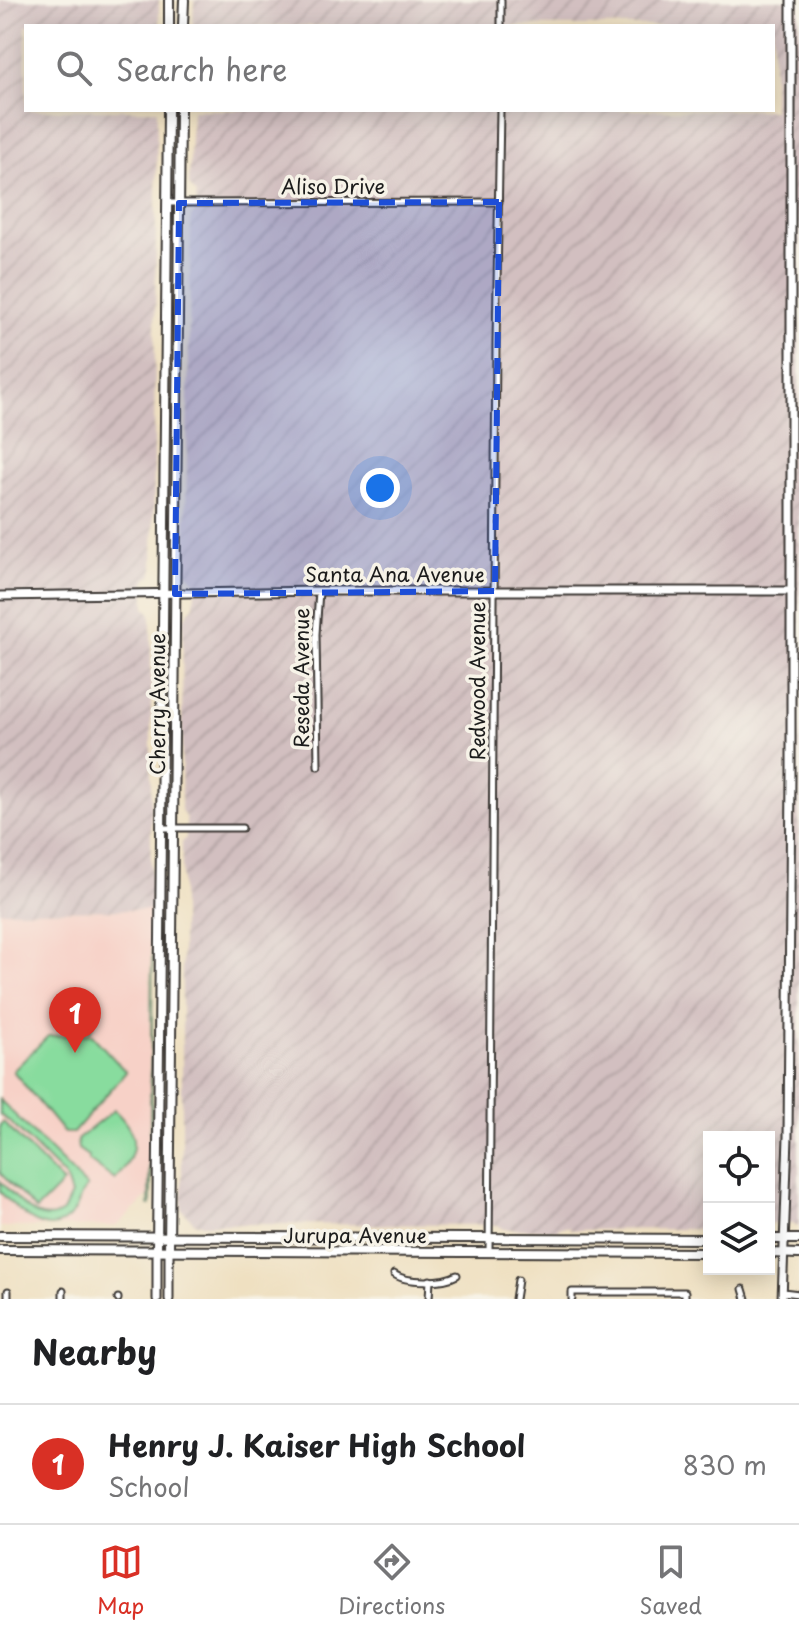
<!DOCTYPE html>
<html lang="en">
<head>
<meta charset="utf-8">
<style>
  :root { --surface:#fff; --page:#f6f6f6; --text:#202124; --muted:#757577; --line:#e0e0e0; --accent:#d93025 }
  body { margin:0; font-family:"Playpen Sans",sans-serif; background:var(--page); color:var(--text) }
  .controls { position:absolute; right:24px; bottom:24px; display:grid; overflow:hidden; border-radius:0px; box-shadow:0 4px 20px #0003 }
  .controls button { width:72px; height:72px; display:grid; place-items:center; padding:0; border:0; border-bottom:2px solid var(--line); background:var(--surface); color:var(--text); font:40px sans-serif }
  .you { position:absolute; left:380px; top:488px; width:28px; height:28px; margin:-20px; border:6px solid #fff; border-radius:50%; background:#1a73e8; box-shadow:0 0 0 12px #1a73e833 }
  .badge { display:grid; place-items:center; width:52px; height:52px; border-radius:50%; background:var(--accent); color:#fff; font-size:26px; font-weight:700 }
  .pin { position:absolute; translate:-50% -66px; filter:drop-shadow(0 2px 4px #0008) }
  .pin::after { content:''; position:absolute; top:42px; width:28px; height:24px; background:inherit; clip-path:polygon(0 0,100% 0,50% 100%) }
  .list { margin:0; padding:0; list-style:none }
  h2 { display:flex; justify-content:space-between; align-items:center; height:104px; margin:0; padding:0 32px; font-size:34px }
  h2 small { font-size:26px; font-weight:400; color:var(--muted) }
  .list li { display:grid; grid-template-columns:52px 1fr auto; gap:24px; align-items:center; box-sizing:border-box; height:120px; padding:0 32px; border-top:2px solid var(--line) }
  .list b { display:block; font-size:30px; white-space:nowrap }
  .list p { margin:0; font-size:26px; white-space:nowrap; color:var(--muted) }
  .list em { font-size:26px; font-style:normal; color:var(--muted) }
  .icon { flex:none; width:44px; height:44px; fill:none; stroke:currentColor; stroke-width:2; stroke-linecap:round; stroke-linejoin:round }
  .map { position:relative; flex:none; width:799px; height:1299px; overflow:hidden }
  .search { position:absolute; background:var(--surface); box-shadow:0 4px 20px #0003; left:24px; right:24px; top:24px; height:88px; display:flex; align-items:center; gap:20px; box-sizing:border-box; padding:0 28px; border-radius:0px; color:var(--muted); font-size:30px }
  .sheet { height:224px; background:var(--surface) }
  nav { display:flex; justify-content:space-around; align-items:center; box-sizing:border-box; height:112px; border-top:2px solid var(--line); background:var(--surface); font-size:22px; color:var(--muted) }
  nav a { display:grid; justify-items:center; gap:4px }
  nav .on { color:var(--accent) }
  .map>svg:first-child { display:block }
  .built { fill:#f7d1c7 }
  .industrial { fill:url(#industrial-furrows) }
  .grass { fill:#88dc9e; stroke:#527c5d; stroke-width:2 }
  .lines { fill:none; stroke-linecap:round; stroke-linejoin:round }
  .street-casing { stroke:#3c3935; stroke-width:9 }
  .secondary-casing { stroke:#3c3935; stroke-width:11 }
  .primary-casing { stroke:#3c3935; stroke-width:12 }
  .street { stroke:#fff; stroke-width:5 }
  .secondary { stroke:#fff; stroke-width:7 }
  .primary { stroke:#fff; stroke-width:8 }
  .marked { fill:#1d4ed8; fill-opacity:0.2; stroke:#1d4ed8; stroke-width:6; stroke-dasharray:16 10; stroke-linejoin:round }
  .labels { text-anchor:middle; stroke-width:7; stroke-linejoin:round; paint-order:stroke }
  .street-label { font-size:20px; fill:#1c1c1c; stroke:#f7f3e8 }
</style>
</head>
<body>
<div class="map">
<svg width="799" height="1299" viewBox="0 0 799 1299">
  <defs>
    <pattern id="industrial-furrows" width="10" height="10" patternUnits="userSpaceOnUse" patternTransform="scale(2)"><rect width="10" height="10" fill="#d2bfc0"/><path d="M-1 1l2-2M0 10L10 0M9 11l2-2" fill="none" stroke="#b4a4a4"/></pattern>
  </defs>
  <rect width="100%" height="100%" fill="#f7f3e8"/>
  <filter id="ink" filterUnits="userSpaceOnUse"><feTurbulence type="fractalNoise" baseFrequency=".0125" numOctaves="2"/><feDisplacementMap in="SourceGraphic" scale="16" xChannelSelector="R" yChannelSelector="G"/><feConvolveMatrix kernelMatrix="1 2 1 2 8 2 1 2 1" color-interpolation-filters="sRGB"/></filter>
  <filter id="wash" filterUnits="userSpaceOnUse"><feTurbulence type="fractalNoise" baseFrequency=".006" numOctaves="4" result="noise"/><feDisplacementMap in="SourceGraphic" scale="32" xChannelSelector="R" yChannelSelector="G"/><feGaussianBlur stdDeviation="1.8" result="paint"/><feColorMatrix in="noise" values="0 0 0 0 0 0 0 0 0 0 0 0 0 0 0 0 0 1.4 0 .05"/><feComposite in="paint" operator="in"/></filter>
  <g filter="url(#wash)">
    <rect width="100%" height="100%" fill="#efe0c1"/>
    <!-- built -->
    <polygon class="built" points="151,910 148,1196 117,1226 0,1227 0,911"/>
    <!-- industrial -->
    <g class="industrial">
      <polygon points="0,0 159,0 159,26 26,26 26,110 157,110 153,573 145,581 145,607 151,614 151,910 0,911"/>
      <polygon points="194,0 799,0 799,1227 793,1223 774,1223 769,1226 769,1137 709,1137 709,1229 570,1230 570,1227 559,1227 558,1230 503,1229 498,1225 196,1224 182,1210 182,843 186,838 186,818 181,810 183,620 194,605 196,582 185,571 191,217 197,211 196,194 189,185 192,110 773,110 773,26 193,26"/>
    </g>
    <!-- grass -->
    <g class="grass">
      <polygon points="153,879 151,1205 149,1205"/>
      <path d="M69,993C92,992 102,1012 90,1031H62L58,1026V999Z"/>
      <polygon points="91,1034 126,1072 73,1133 64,1133 13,1071 48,1036"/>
      <path d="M0,1100L87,1187C77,1197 81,1202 73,1213C49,1245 18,1210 0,1192V1181C17,1198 37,1229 63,1212L71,1195L65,1177L10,1122L0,1115Z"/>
      <path d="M114,1110C141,1135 138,1154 115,1180L88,1160L89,1157L78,1149L77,1140Z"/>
      <polygon points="3,1122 63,1183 36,1210 0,1173 0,1125"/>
    </g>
  </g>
  <g filter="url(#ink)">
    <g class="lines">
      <defs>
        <g id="street">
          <polyline points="501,0 501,26"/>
          <polyline points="168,203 499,202"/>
          <polyline points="318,766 316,634 319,591"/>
          <polyline points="162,828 242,828"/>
          <polyline points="489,1253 496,343 500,110"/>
          <path d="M394,1274C406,1283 443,1283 457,1275"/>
          <polyline points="743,1289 746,1299"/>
          <polyline points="783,1292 799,1294"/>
          <polyline points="118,1298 118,1299"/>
          <polyline points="8,1299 8,1291"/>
          <polyline points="63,1299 63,1291"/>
          <polyline points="429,1299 430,1280"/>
          <polyline points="515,1299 518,1280"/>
          <polyline points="572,1299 572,1292 685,1292 685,1299"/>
        </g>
        <g id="secondary">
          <polyline points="0,596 319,591 791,591"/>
          <polyline points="157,1299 157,1250"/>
          <polyline points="169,1299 169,1250"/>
          <polyline points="782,1299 788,1137 791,774 791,0"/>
        </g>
        <g id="primary">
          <polyline points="169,26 169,0"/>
          <polyline points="183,26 184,0"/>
          <polyline points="0,1236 709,1239"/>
          <polyline points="769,1239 799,1239"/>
          <polyline points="0,1250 709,1253"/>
          <polyline points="157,1250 168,110"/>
          <polyline points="169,1250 180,110"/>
          <polyline points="769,1253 799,1254"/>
        </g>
      </defs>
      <!-- street casing -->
      <use href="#street" class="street-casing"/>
      <!-- secondary casing -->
      <use href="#secondary" class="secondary-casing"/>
      <!-- primary casing -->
      <use href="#primary" class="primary-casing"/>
      <!-- street -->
      <use href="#street" class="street"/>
      <!-- secondary -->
      <use href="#secondary" class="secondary"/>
      <!-- primary -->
      <use href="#primary" class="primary"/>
    </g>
  </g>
  <!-- marked area -->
  <path class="marked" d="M499,202L495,591L175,594L179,203Z"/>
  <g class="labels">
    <!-- street labels -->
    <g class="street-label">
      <text x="333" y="194">Aliso Drive</text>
      <text x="395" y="582">Santa Ana Avenue</text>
      <text transform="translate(302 678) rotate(-90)" y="7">Reseda Avenue</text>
      <text transform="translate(478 681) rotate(-90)" y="7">Redwood Avenue</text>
      <text transform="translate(158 704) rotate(-90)" y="7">Cherry Avenue</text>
      <text x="355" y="1243">Jurupa Avenue</text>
    </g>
  </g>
</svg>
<div class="controls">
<button><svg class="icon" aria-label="locate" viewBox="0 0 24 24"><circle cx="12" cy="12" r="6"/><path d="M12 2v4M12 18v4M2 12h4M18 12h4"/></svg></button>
<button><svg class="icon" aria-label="layers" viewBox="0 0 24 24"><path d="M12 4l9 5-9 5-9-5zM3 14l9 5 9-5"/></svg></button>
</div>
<div class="you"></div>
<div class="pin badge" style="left:75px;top:1053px">1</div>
<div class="search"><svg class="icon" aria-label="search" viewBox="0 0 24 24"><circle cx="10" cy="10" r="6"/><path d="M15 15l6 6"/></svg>Search here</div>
</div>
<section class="sheet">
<h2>Nearby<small></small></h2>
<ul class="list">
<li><span class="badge">1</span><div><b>Henry J. Kaiser High School</b><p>School</p></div><em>830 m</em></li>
</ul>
</section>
<nav>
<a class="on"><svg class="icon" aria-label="map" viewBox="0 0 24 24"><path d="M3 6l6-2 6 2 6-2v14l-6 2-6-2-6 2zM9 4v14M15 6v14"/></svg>Map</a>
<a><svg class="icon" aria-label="directions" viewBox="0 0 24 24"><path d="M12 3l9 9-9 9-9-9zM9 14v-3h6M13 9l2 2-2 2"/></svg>Directions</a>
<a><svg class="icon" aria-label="saved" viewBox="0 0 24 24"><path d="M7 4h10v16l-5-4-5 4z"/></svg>Saved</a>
</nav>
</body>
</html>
